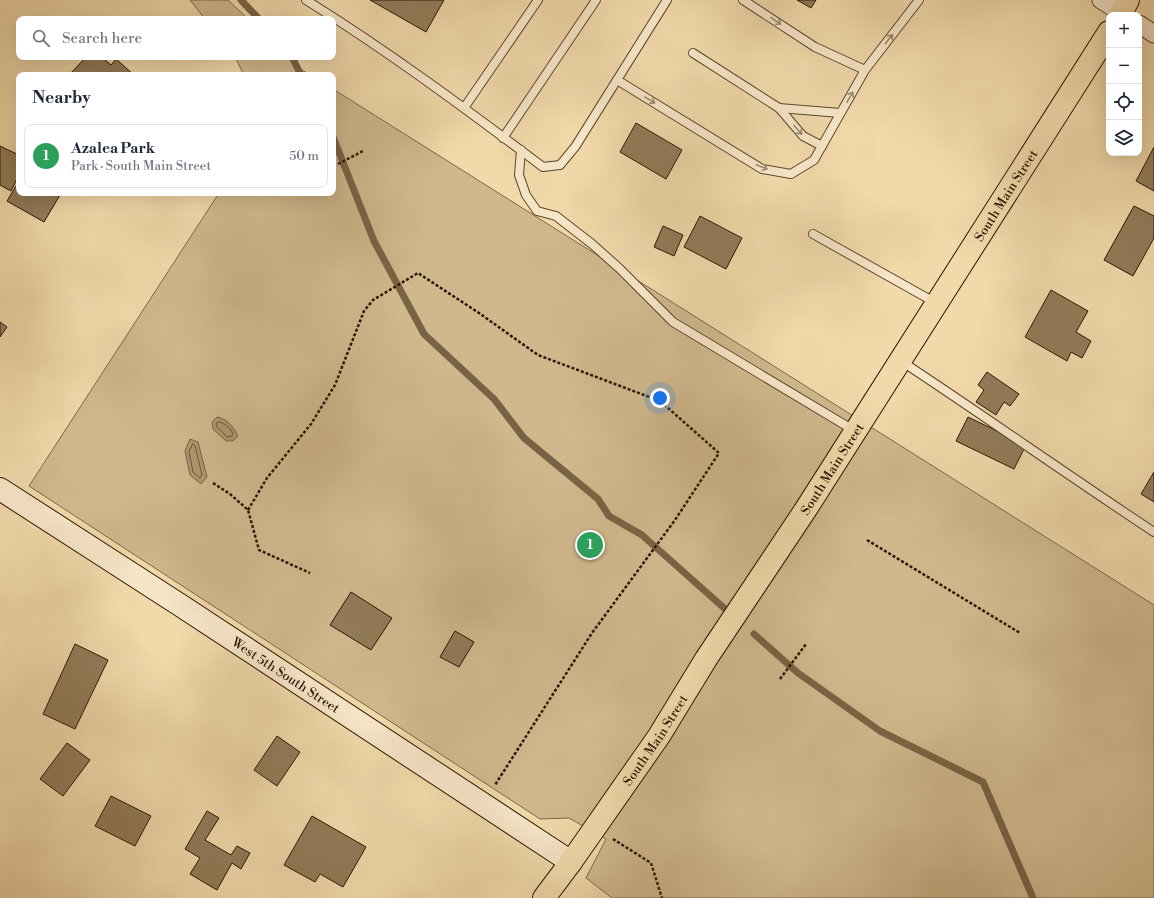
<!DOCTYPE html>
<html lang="en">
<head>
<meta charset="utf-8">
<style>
  :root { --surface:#fff; --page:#f2f2f3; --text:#1f2937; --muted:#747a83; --line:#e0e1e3; --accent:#db2777 }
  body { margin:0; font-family:"Libre Bodoni",serif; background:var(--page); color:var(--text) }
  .controls { position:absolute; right:12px; top:12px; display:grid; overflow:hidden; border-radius:8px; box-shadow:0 4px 16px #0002 }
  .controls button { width:36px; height:36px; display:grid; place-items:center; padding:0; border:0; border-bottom:1px solid var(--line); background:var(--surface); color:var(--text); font:20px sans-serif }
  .you { position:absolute; left:660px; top:398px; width:14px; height:14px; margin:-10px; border:3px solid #fff; border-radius:50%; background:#1a73e8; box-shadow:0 0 0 6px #1a73e833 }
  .badge { display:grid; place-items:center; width:26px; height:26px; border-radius:50%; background:var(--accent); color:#fff; font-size:13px; font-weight:700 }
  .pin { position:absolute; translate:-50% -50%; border:2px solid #fff; box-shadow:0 1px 4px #0006 }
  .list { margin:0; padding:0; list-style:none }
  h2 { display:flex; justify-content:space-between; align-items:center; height:52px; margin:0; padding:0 16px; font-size:17px }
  h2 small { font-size:13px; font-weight:400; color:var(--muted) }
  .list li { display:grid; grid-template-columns:26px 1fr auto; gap:12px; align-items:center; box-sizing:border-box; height:64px; margin:0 8px 8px; padding:0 8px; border:1px solid var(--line); border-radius:8px }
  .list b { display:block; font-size:15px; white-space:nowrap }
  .list p { margin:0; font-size:13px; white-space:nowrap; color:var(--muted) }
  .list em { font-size:13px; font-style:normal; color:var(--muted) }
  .icon { flex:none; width:22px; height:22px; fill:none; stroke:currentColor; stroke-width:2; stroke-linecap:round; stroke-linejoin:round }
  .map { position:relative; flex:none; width:1154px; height:898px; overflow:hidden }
  .search { position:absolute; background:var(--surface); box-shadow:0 4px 16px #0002; left:16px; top:16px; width:320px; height:44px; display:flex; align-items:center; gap:10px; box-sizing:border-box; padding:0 14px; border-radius:8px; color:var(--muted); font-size:15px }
  .panel { position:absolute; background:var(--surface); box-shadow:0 4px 16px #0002; left:16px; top:72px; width:320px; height:124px; border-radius:8px }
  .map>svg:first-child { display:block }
  .green { fill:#d0b88d; stroke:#7e6748 }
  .water { fill:#ae9771; stroke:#7a6345 }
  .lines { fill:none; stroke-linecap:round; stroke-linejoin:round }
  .shore { stroke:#6d563a; stroke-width:1 }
  .stream { stroke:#7a6345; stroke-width:7 }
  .building { fill:#927b59; stroke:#2c1602 }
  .lane-casing { stroke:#5d472c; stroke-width:10 }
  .street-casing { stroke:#5d472c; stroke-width:19 }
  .secondary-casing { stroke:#2c1602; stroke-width:24 }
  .primary-casing { stroke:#2c1602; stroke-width:24 }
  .path { stroke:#2c1602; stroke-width:2.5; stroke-dasharray:3 2; stroke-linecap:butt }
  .lane { stroke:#f6e6c8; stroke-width:8 }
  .street { stroke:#f6e6c8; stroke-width:17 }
  .secondary { stroke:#f6e6c8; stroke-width:22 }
  .primary { stroke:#f1d9aa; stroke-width:22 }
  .oneway { stroke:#9b886f }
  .labels { text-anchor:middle; stroke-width:3.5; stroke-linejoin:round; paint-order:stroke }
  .street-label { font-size:13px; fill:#2c1602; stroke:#f6e6c8 }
</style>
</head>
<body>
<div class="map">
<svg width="1154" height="898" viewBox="0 0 1154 898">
  <rect width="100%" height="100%" fill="#f1d9aa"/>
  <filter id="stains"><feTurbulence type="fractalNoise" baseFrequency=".005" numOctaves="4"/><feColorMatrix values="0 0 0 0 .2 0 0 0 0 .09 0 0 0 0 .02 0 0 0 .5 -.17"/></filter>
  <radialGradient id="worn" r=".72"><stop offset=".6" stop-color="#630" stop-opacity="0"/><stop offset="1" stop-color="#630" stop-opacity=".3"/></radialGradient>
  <!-- green -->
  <g class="green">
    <polygon points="190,0 228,0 248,19 205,19"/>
    <polygon points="235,57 287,57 299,68 310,75 244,75"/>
    <polygon points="333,89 1154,605 1154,898 612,898 586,878 606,839 569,818 540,819 29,486 219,193 333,193"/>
  </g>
  <!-- water -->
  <g class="water">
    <path d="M217,417C227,419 233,426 238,436L233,441H226L213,429L212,422Z"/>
    <polygon points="190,439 198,442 207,477 201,484 190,475 185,451"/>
  </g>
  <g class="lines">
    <!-- shore -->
    <g class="shore">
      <path d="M219,422C225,423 231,429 233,434L232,436L227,437L217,427L216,424Z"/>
      <polygon points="193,444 195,446 202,475 200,478 193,472 189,452"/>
    </g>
    <!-- stream -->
    <g class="stream">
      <polyline points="241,0 259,19"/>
      <polyline points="292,57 301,75"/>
      <polyline points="333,137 374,241 424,334 494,399 524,438 598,499 609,516 642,535 724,608"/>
      <polyline points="754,634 798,673 880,731 983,782 1033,898"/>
    </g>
  </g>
  <!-- building -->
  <g class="building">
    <polygon points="370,0 444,0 426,32"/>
    <polygon points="797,0 816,0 811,8"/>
    <polygon points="86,57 102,57 111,65 116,59 134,75 69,75"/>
    <polygon points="636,123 682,150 666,179 620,152"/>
    <polygon points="0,146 19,155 19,175 11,191 0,185"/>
    <polygon points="1154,147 1154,191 1136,181"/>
    <polygon points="19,181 19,193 57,193 60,195 44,222 7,201"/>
    <polygon points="1134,206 1154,216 1154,238 1133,276 1104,260"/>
    <polygon points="700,216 742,238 726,269 684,247"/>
    <polygon points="663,226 683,235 674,256 654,247"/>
    <polygon points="1051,290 1088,311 1076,332 1091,341 1082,358 1071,352 1067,361 1025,337"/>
    <polygon points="0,322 7,327 0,337"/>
    <polygon points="987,372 1019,394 1010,406 1004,402 996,415 976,402 984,390 978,385"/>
    <polygon points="968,417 1026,445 1014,469 956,441"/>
    <polygon points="1154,472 1154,502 1141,494"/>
    <polygon points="351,592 392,618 371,650 330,625"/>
    <polygon points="455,631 474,642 459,667 440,657"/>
    <polygon points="75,644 108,660 75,729 43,714"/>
    <polygon points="277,736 300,752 277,786 254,770"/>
    <polygon points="67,743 90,760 63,796 40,779"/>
    <polygon points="111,796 151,816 135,846 95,826"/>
    <polygon points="207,811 219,818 205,840 231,855 237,846 250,853 241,869 232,863 217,890 190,874 200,858 185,849"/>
    <polygon points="312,816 366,847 343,887 320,874 315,882 284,865"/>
  </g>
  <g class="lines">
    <defs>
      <g id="lane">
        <path d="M306,0C388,51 466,109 543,167L560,165L575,147L667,0"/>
        <polyline points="743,0 815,47 865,70"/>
        <polyline points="693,53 779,108 803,136 822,146"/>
        <polyline points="617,80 762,169 791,174 814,160 865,70 919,0"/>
        <polyline points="464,108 538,0"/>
        <polyline points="779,108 840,113"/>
        <polyline points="503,138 596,0"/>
        <polyline points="521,150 519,175 526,195 537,211 556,216 592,244 619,268 673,322 855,431"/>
        <polyline points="813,234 936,303"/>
        <path d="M901,361C986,417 1069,476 1154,532"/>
      </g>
      <g id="street">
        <polyline points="1101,0 1125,15"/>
        <polyline points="1139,24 1154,34"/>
      </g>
      <g id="secondary">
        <path id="s1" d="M0,489L180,605L571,862"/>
      </g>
      <g id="primary">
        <polyline points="1120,15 1128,0"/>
        <path id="s2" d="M544,898L571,862L659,736L706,659L806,509L1109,32"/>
      </g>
    </defs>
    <!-- lane casing -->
    <use href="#lane" class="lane-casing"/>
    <!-- street casing -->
    <use href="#street" class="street-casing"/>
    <!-- secondary casing -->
    <use href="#secondary" class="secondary-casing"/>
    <!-- primary casing -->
    <use href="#primary" class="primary-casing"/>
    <!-- path -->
    <g class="path">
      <polyline points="338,164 363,151"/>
      <polyline points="213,483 230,494 248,510 259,550 310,573"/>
      <polyline points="248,510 267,478 311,424 335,385 364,311 373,300 418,273 479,313 538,355 660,401 719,453 675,520 592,633 495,785"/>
      <polyline points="867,540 1020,633"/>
      <polyline points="780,679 806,644"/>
      <polyline points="613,839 651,863 662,898"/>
    </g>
    <!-- lane -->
    <use href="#lane" class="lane"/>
    <!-- street -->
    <use href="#street" class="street"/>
    <!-- secondary -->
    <use href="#secondary" class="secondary"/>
    <!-- primary -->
    <use href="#primary" class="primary"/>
  </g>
  <!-- one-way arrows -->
  <defs><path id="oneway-shaft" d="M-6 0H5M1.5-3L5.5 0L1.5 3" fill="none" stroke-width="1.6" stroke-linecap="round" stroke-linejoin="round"/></defs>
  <g class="oneway">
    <use href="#oneway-shaft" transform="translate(776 21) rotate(34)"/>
    <use href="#oneway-shaft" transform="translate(889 39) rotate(-52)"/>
    <use href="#oneway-shaft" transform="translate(850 97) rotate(-60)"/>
    <use href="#oneway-shaft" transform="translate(650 100) rotate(32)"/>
    <use href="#oneway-shaft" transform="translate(798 130) rotate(50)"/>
    <use href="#oneway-shaft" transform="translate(762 167) rotate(22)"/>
  </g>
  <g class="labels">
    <!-- street labels -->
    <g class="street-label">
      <text dy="5" stroke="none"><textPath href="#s2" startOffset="841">South Main Street</textPath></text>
      <text dy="5" stroke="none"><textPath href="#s2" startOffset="517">South Main Street</textPath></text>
      <text dy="5" stroke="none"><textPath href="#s1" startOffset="341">West 5th South Street</textPath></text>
      <text dy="5" stroke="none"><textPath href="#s2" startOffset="193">South Main Street</textPath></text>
    </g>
  </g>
  <rect width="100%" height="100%" filter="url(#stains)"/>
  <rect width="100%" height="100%" fill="url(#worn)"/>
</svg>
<div class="controls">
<button>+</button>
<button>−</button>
<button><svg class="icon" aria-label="locate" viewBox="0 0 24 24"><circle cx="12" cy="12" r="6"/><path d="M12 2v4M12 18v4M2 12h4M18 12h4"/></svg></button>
<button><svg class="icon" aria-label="layers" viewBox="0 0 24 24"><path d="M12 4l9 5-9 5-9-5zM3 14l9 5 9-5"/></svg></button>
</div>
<div class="you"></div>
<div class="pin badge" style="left:590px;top:545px;background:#2e9e5b">1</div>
<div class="search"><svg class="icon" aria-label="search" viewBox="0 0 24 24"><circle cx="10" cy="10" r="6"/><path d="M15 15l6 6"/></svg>Search here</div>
<section class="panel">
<h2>Nearby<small></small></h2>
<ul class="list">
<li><span class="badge" style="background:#2e9e5b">1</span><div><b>Azalea Park</b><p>Park · South Main Street</p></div><em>50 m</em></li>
</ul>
</section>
</div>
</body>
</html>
